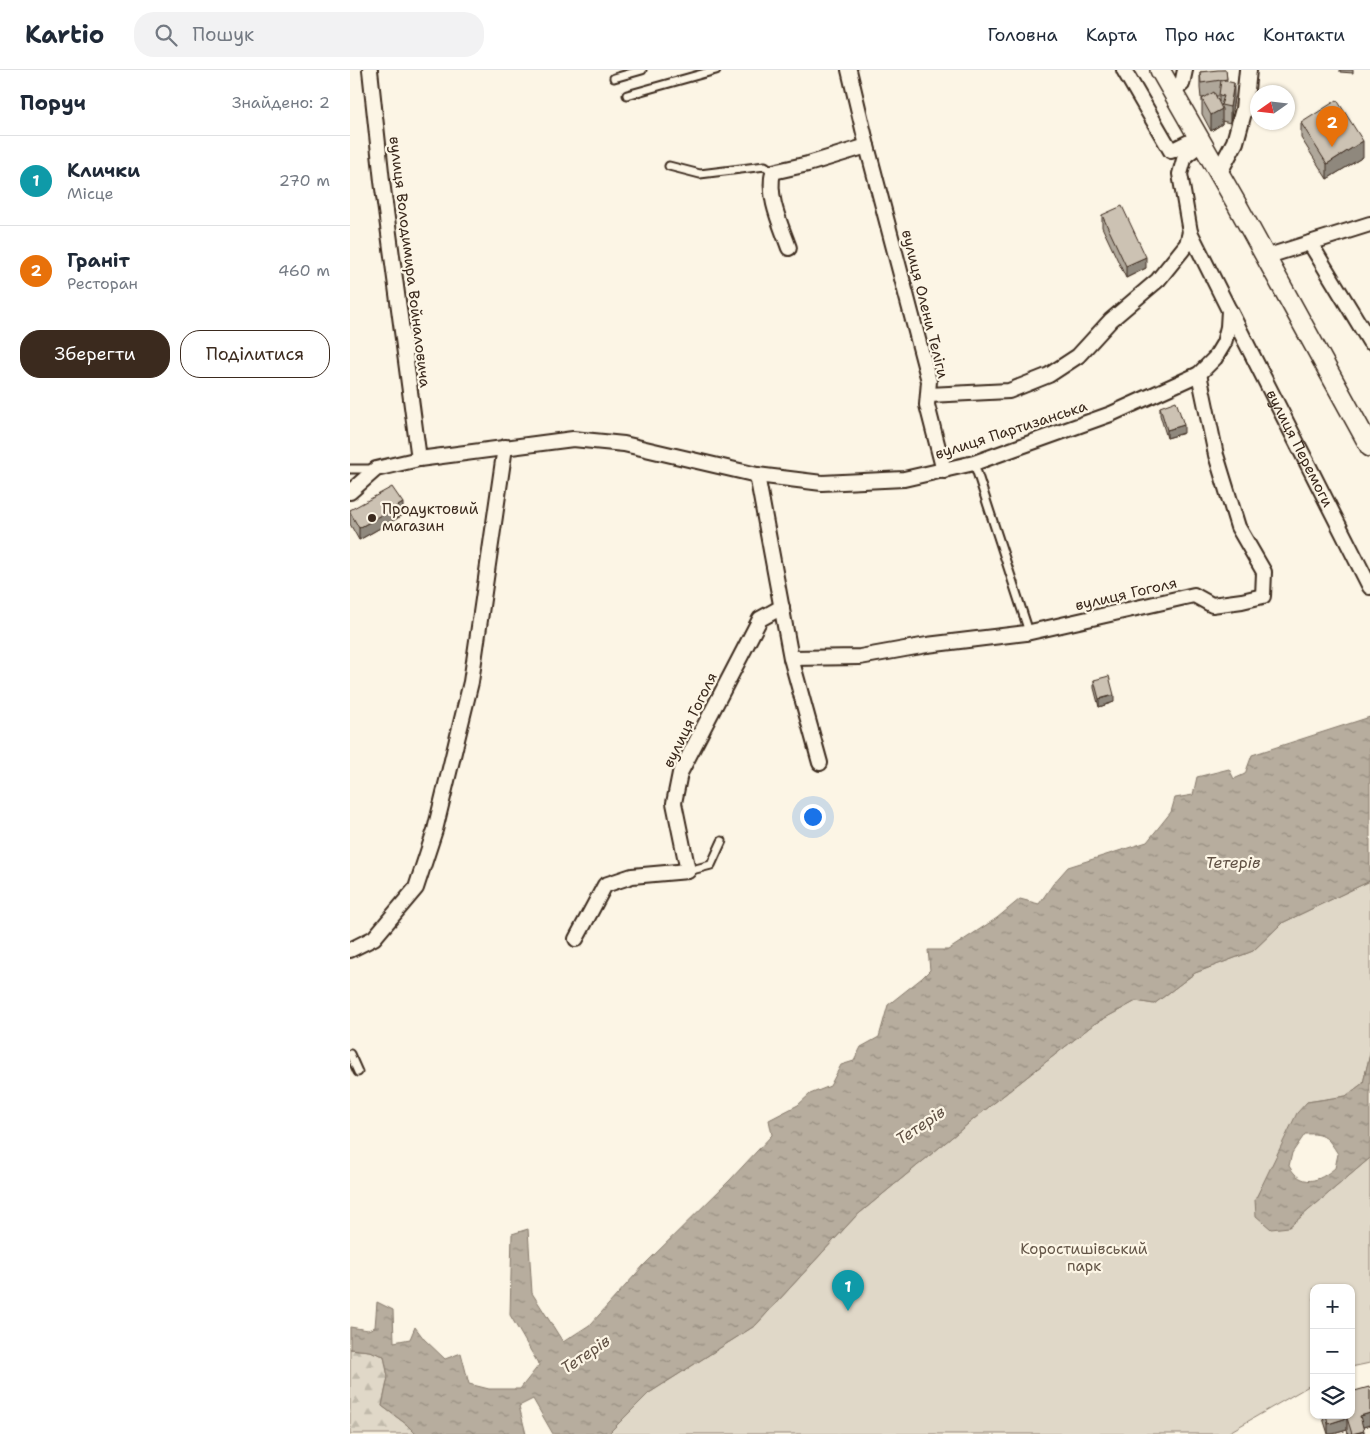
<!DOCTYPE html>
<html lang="uk">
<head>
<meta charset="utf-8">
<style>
  :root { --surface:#fff; --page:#f2f2f3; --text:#1f2937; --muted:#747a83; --line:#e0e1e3; --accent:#3b2a1e }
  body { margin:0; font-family:"Shantell Sans",sans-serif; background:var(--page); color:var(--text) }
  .controls { position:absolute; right:15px; bottom:15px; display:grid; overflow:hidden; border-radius:10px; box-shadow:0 1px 4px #0004 }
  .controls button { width:45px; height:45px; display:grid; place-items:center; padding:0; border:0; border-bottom:1px solid var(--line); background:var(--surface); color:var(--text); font:25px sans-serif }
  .compass { position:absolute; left:900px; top:15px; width:45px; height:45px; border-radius:50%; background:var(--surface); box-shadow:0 1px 4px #0004; rotate:256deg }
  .you { position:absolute; left:462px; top:746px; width:18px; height:18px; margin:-12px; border:4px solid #fff; border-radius:50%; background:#1a73e8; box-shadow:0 0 0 8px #1a73e833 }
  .badge { display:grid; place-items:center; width:32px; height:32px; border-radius:50%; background:var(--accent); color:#fff; font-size:16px; font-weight:700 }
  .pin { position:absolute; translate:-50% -41px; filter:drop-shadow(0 1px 2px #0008) }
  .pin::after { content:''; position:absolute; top:26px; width:18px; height:15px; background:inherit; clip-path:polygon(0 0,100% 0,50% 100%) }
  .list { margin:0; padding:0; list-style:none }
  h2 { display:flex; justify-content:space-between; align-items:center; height:65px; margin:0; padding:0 20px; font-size:21px }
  h2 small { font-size:16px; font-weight:400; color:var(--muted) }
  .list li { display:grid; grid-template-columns:32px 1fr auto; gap:15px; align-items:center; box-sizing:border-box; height:90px; padding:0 20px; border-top:1px solid var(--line) }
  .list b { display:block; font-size:19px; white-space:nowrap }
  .list p { margin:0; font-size:16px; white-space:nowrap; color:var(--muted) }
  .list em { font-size:16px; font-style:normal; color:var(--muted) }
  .actions { display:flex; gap:10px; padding:15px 20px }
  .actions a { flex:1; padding:11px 0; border:1px solid var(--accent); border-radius:20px; text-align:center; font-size:18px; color:var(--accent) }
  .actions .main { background:var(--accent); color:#fff }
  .icon { flex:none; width:28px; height:28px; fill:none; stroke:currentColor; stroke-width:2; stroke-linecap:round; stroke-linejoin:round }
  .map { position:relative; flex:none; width:1020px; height:1364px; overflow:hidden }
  header { display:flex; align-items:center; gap:30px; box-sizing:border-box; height:70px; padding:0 25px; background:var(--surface); border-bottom:1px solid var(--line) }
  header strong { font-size:24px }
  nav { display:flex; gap:28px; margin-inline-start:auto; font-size:18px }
  .search { width:350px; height:45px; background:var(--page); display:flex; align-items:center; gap:12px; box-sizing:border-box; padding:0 18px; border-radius:20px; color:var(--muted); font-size:19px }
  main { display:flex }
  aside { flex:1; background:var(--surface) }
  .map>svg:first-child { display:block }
  .green { fill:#e0d8c8; stroke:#8e8173 }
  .forest { fill:url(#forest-firs); stroke:#8e8173 }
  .water { fill:url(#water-ripples); stroke:#85796b; fill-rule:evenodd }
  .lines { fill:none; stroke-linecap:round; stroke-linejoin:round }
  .service-casing { stroke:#3b2a1e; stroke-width:11 }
  .minor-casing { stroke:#3b2a1e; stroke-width:18 }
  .tertiary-casing { stroke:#3b2a1e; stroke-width:20 }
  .secondary-casing { stroke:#3b2a1e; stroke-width:22 }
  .service { stroke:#fcf5e5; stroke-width:7 }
  .minor { stroke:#fcf5e5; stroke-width:14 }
  .tertiary { stroke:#fcf5e5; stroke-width:16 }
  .secondary { stroke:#fcf5e5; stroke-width:19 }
  .wall { fill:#afa79a; stroke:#3b2a1e; fill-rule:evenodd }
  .shaded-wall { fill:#8f887d; stroke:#3b2a1e }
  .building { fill:#ccc2b3; stroke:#3b2a1e }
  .poi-dot { fill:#3b2a1e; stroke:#fcf5e5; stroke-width:2 }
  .labels { text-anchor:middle; stroke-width:4.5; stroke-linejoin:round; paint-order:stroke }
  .street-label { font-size:15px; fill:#3b2a1e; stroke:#fcf5e5 }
  .poi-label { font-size:15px; fill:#3b2a1e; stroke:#fcf5e5; text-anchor:start }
  .park-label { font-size:15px; fill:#645648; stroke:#fcf5e5 }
  .water-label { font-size:16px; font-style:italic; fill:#605144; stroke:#fcf5e5 }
</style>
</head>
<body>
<header>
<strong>Kartio</strong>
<div class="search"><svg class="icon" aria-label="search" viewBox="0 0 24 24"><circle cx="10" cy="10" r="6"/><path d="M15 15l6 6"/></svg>Пошук</div>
<nav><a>Головна</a><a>Карта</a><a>Про нас</a><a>Контакти</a></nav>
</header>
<main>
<aside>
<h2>Поруч<small>Знайдено: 2</small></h2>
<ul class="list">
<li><span class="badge" style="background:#0f9aa8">1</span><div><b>Клички</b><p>Місце</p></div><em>270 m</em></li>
<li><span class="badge" style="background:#e8710a">2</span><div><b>Граніт</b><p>Ресторан</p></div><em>460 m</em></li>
</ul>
<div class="actions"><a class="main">Зберегти</a><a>Поділитися</a></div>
</aside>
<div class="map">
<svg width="1020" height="1364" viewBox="0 0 1020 1364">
  <defs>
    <pattern id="forest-firs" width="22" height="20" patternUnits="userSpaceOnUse" patternTransform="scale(1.25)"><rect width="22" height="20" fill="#e0d8c8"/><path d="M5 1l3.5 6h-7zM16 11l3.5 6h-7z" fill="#c1baab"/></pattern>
    <pattern id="water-ripples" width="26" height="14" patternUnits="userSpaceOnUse" patternTransform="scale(1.25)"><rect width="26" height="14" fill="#b7ad9e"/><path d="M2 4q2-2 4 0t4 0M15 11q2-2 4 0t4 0" fill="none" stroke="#968d80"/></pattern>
  </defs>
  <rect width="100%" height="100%" fill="#fcf5e5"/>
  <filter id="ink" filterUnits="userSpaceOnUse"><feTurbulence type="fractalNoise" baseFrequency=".02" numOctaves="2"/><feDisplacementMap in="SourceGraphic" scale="10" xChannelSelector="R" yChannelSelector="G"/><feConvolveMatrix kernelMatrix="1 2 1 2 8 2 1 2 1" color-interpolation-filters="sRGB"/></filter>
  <g filter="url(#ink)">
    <!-- green -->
    <polygon class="green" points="1020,811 1020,984 1013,1013 996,1026 957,1032 905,1130 939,1157 1020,1088 1020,1293 1001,1297 1001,1218 964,1218 964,1313 876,1364 258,1364 299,1323 406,1255 505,1147 630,1044 744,954 786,931 804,934 845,903 903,881 932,853"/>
    <!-- forest -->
    <polygon class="forest" points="0,1279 19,1281 34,1286 38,1307 32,1336 56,1354 66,1364 0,1364"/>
    <!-- water -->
    <g class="water">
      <polygon points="1020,647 1020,811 932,853 903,881 845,903 804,934 786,931 744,954 630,1044 505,1147 406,1255 299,1323 258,1364 203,1364 183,1329 169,1336 176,1364 66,1364 56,1354 32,1336 38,1307 34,1286 19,1281 0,1279 0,1257 18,1260 25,1257 27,1232 43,1240 44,1272 60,1269 65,1257 74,1269 95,1289 111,1283 119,1314 139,1319 170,1319 189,1295 160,1245 162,1164 178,1159 182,1223 213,1272 241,1254 294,1195 380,1110 422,1065 419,1050 448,1035 460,1024 480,1016 491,995 504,991 511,977 529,967 538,935 572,908 580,900 578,880 598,880 647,848 670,829 689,834 703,814 718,797 797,772 821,742 825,728 843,725 847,707 879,699 884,709 895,704 902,685"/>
      <path d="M1020,984V1088L939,1157L921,1159L906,1146L905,1130L947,1043L957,1032L996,1026L1013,1013ZM955,1064C975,1063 978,1068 988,1084L985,1098C968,1112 952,1118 939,1096L942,1083Z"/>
    </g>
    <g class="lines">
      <defs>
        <g id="service">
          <polyline points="264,8 292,0"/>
          <polyline points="277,25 366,0"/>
          <polyline points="319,96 350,104 415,96 423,102"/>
          <polyline points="624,393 679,562"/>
          <polyline points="0,399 24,399"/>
          <polyline points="338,801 361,795 372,771"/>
          <polyline points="0,984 8,1002"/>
        </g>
        <g id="minor">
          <polyline points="20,0 32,111 69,389"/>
          <polyline points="499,0 517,76 579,311 577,335 594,401"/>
          <polyline points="774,0 821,81 849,67"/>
          <polyline points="823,22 832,14 835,0"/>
          <polyline points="960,173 1020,272"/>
          <path d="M439,178C431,155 417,127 423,102L458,94L517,76"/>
          <polyline points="915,187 1020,154"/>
          <path id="s1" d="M880,241L1020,517"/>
          <polyline points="579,325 659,321 699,305 728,286 761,250 808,210 837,174 840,162"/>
          <polyline points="407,405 441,588 510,587 577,575 676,563 844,525 862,535 892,531 913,526 914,502 888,457 866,385 849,304"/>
          <polyline points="0,422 26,399 69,389 223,369 274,374 407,405 472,413 554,409 624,393 761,344 849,304 865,288 874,273 878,257 879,240 840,162 830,104 835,86 852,73"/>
          <polyline points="441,588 470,693"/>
          <polyline points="226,869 255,815 282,806 338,801 324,733 330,703 410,549 432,537"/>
          <polyline points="0,880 24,868 66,818 85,760 121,612 155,377"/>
        </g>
        <polyline id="tertiary" points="869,102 885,72 894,39 898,0"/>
        <polyline id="secondary" points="810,0 885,131 1020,377"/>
      </defs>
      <!-- service casing -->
      <use href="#service" class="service-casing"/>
      <!-- minor casing -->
      <use href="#minor" class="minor-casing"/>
      <!-- tertiary casing -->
      <use href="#tertiary" class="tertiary-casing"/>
      <!-- secondary casing -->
      <use href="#secondary" class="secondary-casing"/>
      <!-- service -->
      <use href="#service" class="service"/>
      <!-- minor -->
      <use href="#minor" class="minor"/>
      <!-- tertiary -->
      <use href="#tertiary" class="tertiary"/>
      <!-- secondary -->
      <use href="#secondary" class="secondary"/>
    </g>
    <!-- wall -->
    <g class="wall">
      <path d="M876,0L877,11L884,28L880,53L872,51V54L861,61L852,44V29L854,28H851L850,18V2ZM866,26H869V32Z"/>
      <polygon points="990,0 1003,0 1003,3 990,2"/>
      <polygon points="951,53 1013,87 977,109 951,68"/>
      <polygon points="752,145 796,198 776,208 752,157"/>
      <polygon points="810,337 834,363 817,368 810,345"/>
      <polygon points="0,440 53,445 9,470 0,454"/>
      <polygon points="744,610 764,632 749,637 744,618"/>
      <polygon points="1020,1321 1020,1355 1013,1357 1014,1364 998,1364 997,1360 983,1364 978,1364 972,1345 1001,1345"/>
    </g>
    <!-- shaded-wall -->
    <g class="shaded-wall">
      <polygon points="884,13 884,28 880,53 880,37"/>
      <polygon points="872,39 872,54 861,61 861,45"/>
      <polygon points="1013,71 1013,87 977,109 977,94"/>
      <polygon points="796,187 796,198 776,208 776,196"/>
      <polygon points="834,355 834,363 817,368 817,360"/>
      <polygon points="53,433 53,445 9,470 9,458"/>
      <polygon points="764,625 764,632 749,637 749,629"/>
      <polygon points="1020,1343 1020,1355 1010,1358 1010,1346"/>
      <polygon points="997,1348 997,1360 983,1364 978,1364 978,1354"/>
      <polygon points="1014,1361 1014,1364 1003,1364"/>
    </g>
    <!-- building -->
    <g class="building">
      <polygon points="868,0 876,0 877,9 871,10 884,13 880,37 871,35 874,26 869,25 871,10 851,13 850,2"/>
      <polygon points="864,22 872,39 861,45 852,29"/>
      <polygon points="987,30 1013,71 977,94 951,53"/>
      <polygon points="772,136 796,187 776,196 752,145"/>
      <polygon points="826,331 834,355 817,360 810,337"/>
      <polygon points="42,417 53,433 9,458 0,442 0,440"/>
      <polygon points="759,606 764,625 749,629 744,610"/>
      <polygon points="1019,1317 1020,1321 1020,1343 1010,1346 1014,1361 1002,1364 997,1348 978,1354 976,1345 1001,1345 1001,1322"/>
    </g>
  </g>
  <!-- markers -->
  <circle class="poi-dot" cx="22" cy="448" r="5"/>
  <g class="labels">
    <!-- street labels -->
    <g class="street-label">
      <text transform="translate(60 192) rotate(83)" y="5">вулиця Володимира Войналовича</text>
      <text transform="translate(575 234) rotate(76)" y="5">вулиця Олени Теліги</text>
      <text transform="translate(661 360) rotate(-18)" y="5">вулиця Партизанська</text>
      <text dy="5" stroke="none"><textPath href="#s1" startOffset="154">вулиця Перемоги</textPath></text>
      <text transform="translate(776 524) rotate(-13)" y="5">вулиця Гоголя</text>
      <text transform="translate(340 650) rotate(-64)" y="5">вулиця Гоголя</text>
    </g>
    <!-- poi labels -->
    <g class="poi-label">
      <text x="32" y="444">Продуктовий<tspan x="32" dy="17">магазин</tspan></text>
    </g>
    <!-- park labels -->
    <g class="park-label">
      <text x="734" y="1184">Коростишівський<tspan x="734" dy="17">парк</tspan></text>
    </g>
    <!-- water labels -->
    <g class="water-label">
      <text x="883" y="798">Тетерів</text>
      <text transform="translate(570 1055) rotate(-34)" y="6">Тетерів</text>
      <text transform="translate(235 1284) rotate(-34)" y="6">Тетерів</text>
    </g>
  </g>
</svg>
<div class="controls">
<button>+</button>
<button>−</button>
<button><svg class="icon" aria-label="layers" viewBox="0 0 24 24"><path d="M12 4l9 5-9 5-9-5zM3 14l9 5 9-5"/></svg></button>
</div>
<svg class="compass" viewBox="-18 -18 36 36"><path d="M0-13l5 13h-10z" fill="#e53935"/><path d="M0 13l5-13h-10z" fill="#747a83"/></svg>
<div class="you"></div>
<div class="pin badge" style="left:498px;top:1241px;background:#0f9aa8">1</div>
<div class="pin badge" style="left:982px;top:77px;background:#e8710a">2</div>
</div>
</main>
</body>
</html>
